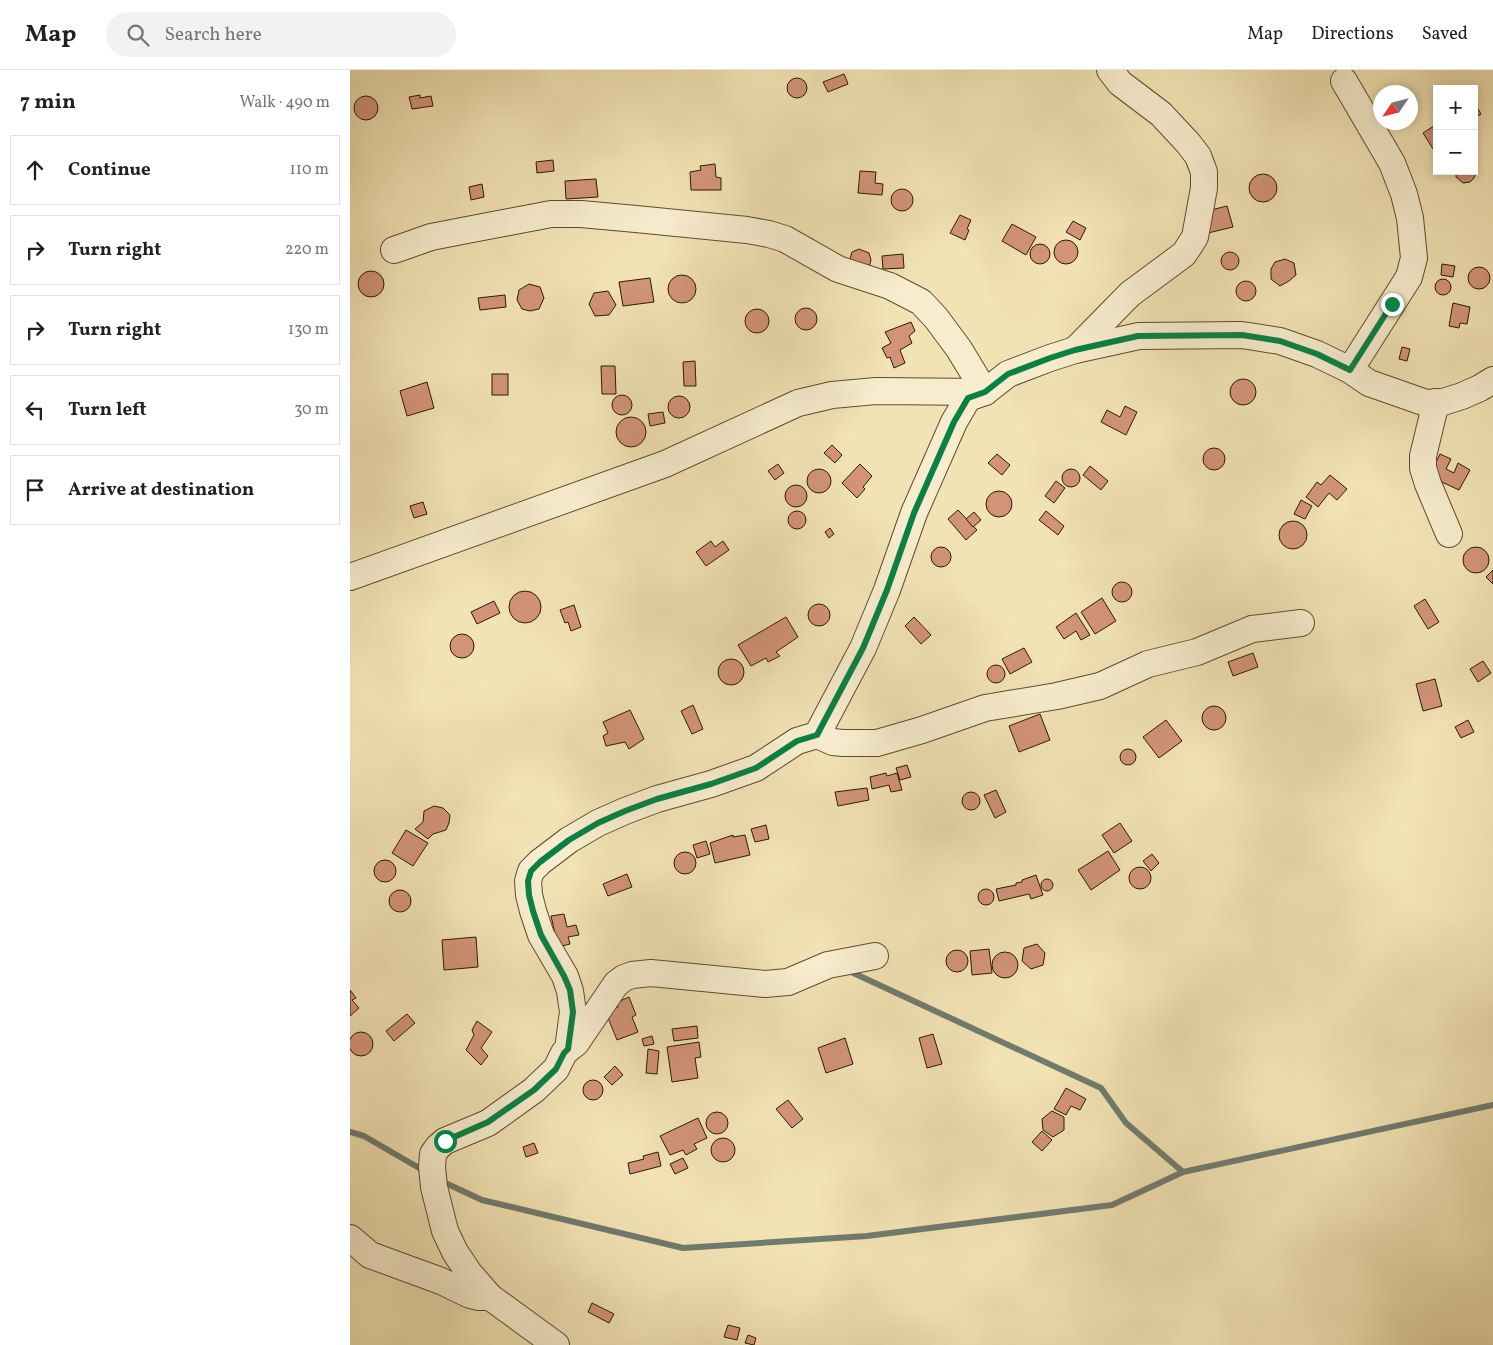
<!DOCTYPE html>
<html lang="en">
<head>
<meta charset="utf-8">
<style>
  :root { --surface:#fff; --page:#f2f2f2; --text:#202124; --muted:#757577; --line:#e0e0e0 }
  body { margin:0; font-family:Vollkorn,serif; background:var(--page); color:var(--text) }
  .controls { position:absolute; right:15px; top:15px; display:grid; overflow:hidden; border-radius:0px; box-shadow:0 2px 8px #0003 }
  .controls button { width:45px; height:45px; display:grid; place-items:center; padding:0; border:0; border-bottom:1px solid var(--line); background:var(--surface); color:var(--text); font:25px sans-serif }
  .compass { position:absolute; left:1023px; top:15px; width:45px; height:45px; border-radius:50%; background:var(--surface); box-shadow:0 2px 8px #0003; rotate:235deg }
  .stop { position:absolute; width:15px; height:15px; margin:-11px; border:4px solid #0b8043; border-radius:50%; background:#fff }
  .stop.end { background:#0b8043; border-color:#fff; box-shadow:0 1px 5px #0008 }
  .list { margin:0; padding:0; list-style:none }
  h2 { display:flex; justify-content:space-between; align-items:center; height:65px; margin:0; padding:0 20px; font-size:21px }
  h2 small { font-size:16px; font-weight:400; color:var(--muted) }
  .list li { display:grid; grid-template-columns:32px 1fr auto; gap:15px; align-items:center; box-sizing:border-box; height:70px; margin:0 10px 10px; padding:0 10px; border:1px solid var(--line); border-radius:0px }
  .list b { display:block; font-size:19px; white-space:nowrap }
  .list em { font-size:16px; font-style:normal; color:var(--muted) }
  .icon { flex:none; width:28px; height:28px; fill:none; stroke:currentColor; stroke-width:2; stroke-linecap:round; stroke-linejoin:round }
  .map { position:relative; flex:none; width:1143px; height:1275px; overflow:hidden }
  header { display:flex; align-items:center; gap:30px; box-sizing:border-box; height:70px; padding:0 25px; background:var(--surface); border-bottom:1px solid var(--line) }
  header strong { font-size:24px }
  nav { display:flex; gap:28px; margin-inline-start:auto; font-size:18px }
  .search { width:350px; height:45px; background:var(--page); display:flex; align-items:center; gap:12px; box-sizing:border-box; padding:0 18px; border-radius:28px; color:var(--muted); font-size:19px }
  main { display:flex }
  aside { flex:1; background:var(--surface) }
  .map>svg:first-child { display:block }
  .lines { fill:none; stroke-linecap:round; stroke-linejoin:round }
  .stream { stroke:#717b6e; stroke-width:6 }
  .building { fill:#d29479; stroke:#2c1900 }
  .minor-casing { stroke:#5e4c2d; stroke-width:28 }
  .minor { stroke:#f7edce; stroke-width:26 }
  .route { stroke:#0b8043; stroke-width:6 }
</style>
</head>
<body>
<header>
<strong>Map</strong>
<div class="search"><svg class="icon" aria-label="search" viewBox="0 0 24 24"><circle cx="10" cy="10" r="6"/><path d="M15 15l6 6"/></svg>Search here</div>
<nav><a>Map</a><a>Directions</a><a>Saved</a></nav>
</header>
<main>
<aside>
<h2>7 min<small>Walk · 490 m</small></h2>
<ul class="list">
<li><svg class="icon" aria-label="ahead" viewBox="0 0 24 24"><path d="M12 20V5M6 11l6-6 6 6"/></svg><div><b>Continue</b></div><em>110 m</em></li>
<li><svg class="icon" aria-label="right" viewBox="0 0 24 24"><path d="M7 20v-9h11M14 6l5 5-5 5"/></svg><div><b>Turn right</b></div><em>220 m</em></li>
<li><svg class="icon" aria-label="right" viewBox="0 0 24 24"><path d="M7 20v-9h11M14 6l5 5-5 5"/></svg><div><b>Turn right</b></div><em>130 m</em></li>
<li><svg class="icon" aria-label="left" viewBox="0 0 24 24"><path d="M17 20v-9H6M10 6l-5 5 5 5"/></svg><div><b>Turn left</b></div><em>30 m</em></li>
<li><svg class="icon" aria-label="arrive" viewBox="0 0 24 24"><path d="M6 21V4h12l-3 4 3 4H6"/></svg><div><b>Arrive at destination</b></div></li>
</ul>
</aside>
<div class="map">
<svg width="1143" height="1275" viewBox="0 0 1143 1275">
  <rect width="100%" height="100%" fill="#f2e3b4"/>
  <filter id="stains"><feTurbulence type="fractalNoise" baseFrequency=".004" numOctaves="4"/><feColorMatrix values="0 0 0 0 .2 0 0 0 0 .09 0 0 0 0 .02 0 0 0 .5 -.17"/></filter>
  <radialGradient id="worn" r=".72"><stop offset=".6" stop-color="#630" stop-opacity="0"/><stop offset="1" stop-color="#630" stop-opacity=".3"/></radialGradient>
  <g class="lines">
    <!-- stream -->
    <g class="stream">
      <polyline points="499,901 751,1018 776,1053 833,1102"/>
      <polyline points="0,1062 14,1066 76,1102"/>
      <polyline points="89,1110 132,1130 333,1178 517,1166 762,1135 833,1102 1143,1035"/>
    </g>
  </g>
  <!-- building -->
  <g class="building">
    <polygon points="494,4 498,14 478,22 473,12"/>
    <circle cx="447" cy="18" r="10"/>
    <polygon points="70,25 70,28 81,26 83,36 62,39 59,27"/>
    <circle cx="16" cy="38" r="12"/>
    <polygon points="1124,34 1125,34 1131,44 1124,48"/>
    <polygon points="1084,56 1087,60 1087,85 1073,63"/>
    <polygon points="203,90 204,101 187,103 186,92"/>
    <polygon points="365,94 366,107 371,108 371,120 341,120 340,102 351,100 350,96"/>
    <polygon points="1124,99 1125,105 1124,108 1120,112 1113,113 1106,107 1106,101 1124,101"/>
    <polygon points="510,101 526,102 525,113 533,114 532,125 508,123"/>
    <circle cx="913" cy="118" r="14"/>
    <polygon points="246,109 248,127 216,129 215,111"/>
    <polygon points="132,114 134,127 121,130 119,117"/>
    <circle cx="552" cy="130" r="11"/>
    <polygon points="877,136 883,157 858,163 853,142"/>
    <polygon points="610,145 621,150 617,159 619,160 615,170 600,163"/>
    <polygon points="723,151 736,158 730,170 716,162"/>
    <polygon points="662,154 686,167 676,185 652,171"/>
    <circle cx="716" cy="182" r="12"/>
    <circle cx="690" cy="184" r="10"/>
    <polygon points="509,179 519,183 521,190 519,197 499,192 502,182"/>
    <circle cx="880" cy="191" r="9"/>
    <polygon points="553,184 554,198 533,199 532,186"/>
    <polygon points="935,189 944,193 946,205 939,211 930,216 921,209 921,199 925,192"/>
    <polygon points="1092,194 1105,196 1103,207 1091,205"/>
    <circle cx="1129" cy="208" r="11"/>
    <circle cx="21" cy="214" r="13"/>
    <circle cx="332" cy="219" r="14"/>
    <polygon points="300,208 304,232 273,236 269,212"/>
    <circle cx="1093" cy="217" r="8"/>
    <circle cx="896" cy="221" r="10"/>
    <polygon points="179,214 190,217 194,228 189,239 180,241 172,239 167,230 169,220"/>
    <polygon points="258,221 266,235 259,245 245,246 239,234 244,223"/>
    <polygon points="155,225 156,237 130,240 128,228"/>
    <polygon points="1103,233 1120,237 1117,254 1110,253 1109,258 1099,256"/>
    <circle cx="456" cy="249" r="11"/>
    <circle cx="407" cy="251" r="12"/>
    <polygon points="561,252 565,261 559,266 562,273 550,280 555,293 544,298 540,287 537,288 532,278 541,273 535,262"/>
    <polygon points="1052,277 1060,279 1057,291 1049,289"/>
    <polygon points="345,291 346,316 334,316 333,292"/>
    <polygon points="251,296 265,296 266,324 252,324"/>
    <rect x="142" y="304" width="16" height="21"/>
    <circle cx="893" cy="322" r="13"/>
    <polygon points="77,312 84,338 57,346 50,321"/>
    <circle cx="272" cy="335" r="10"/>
    <circle cx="329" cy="337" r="11"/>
    <polygon points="775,336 787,342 776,365 751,352 757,340 770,347"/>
    <polygon points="313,342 315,353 300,356 298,344"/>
    <circle cx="281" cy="362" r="15"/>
    <polygon points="482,375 492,385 485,393 474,383"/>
    <circle cx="864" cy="389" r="11"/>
    <polygon points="647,384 660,395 652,405 638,393"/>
    <polygon points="1090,384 1101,389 1096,399 1104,403 1108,393 1120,400 1109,420 1079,406"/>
    <polygon points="428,394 434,403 425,410 418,401"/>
    <polygon points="510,394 522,406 513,417 515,419 507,428 492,413"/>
    <polygon points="740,396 758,411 751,420 733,405"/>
    <circle cx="469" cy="411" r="12"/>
    <circle cx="721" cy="408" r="9"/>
    <polygon points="980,405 997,419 987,430 979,423 968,437 956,427 967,412 971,415"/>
    <polygon points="706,411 715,418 704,433 695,426"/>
    <circle cx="446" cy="426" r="11"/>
    <circle cx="649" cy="434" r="13"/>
    <polygon points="951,430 962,436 955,449 944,444"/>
    <polygon points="73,432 77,444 64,448 60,436"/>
    <polygon points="608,440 627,460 616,470 598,449"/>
    <circle cx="447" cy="450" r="9"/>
    <polygon points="696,441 714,456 708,465 689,450"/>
    <polygon points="624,442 631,450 623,457 616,449"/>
    <circle cx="943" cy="465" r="14"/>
    <polygon points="480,458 484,464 479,468 475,462"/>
    <polygon points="361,471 365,477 373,471 379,480 356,496 346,482"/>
    <circle cx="1126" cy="490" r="13"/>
    <circle cx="591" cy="487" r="10"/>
    <polygon points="1143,500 1143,514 1136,507"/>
    <circle cx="772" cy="522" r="10"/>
    <circle cx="175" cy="537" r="16"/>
    <polygon points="752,528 766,551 745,564 731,542"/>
    <polygon points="1075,529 1089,552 1078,559 1064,536"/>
    <polygon points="144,531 150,543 127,554 121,542"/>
    <circle cx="469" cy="545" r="11"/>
    <polygon points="224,535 231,557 221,561 218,552 215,553 210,540"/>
    <polygon points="726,543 740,565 731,570 726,561 714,569 706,557"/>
    <polygon points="436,547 448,567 426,582 430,586 418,592 416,588 401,596 388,575"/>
    <polygon points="564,547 581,565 571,574 555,556"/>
    <circle cx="112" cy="576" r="12"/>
    <polygon points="674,578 682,592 660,604 652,589"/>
    <polygon points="903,583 908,597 883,606 878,592"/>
    <circle cx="381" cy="602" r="13"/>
    <polygon points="1133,591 1141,603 1128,612 1120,599"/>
    <circle cx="646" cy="604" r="9"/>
    <polygon points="1085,609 1092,636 1073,641 1066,614"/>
    <polygon points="343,635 353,659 342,664 331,641"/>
    <circle cx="864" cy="648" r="12"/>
    <polygon points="280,640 294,669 279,679 275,672 256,676 253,666 258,663 253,652"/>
    <polygon points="690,644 700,670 669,682 659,656"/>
    <polygon points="816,650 832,671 809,688 793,667"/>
    <polygon points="1118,650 1124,662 1111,668 1105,657"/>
    <circle cx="778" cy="687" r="8"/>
    <polygon points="557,695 561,707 550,710 546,698"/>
    <polygon points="536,703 537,706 547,703 552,720 541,722 539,715 522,719 520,707"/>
    <polygon points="517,718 519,730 488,736 485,722"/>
    <polygon points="646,720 656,742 645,748 634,725"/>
    <circle cx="621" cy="731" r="9"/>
    <polygon points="84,736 93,738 100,745 99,753 96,760 83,764 78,769 65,759 73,752 74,741"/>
    <polygon points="770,753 782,771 764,783 752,765"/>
    <polygon points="416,755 419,769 405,772 401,759"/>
    <polygon points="56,760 78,773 63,796 42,783"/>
    <polygon points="383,765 383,767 395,765 400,785 365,793 360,773"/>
    <polygon points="356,771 360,784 347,788 343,775"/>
    <polygon points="758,781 770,800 741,820 728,800"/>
    <circle cx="335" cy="793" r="11"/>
    <polygon points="802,784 809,793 801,801 793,791"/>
    <circle cx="35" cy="801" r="11"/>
    <circle cx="790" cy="808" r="11"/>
    <polygon points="277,804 282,817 258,826 253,814"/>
    <polygon points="686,805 693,825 681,829 679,824 649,831 646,819 666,815 666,813 672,812 672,810"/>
    <circle cx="697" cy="815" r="6"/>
    <circle cx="636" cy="827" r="8"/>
    <circle cx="50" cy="831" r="11"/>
    <polygon points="214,844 217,857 226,855 229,865 218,867 220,874 208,877 201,846"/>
    <polygon points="126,867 128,897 94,900 92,870"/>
    <polygon points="687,874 695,883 693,895 681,899 672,891 674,878"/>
    <polygon points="639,879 642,903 622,905 620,881"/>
    <circle cx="607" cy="891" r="11"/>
    <circle cx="655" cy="895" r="13"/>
    <polygon points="0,920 6,928 2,930 9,938 0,946"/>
    <polygon points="279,927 286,945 282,947 288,962 267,970 256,943 268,937 266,933"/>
    <polygon points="57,944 65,953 44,971 36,961"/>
    <polygon points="127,951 142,962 131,978 138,986 131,995 116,980 124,965 122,960"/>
    <polygon points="347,956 348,968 324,971 322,959"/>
    <circle cx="11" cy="974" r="12"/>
    <polygon points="583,964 592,994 577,998 569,968"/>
    <polygon points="302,966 304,974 294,976 292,969"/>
    <polygon points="495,968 503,994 476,1003 468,978"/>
    <polygon points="349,972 351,987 345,988 348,1008 322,1012 317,977"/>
    <polygon points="298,979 309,981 307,1004 296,1003"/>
    <polygon points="265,996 273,1005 262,1015 254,1007"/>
    <circle cx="243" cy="1020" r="10"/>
    <polygon points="716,1018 736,1029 730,1040 721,1036 716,1045 704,1039"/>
    <polygon points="438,1030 453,1049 442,1058 426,1039"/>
    <polygon points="702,1041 714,1047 714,1060 703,1067 693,1060 692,1049"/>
    <circle cx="367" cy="1053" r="11"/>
    <polygon points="348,1048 357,1068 344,1074 347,1079 336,1085 333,1080 320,1085 310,1066"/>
    <polygon points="692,1061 702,1070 692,1081 682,1072"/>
    <circle cx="373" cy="1080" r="12"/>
    <polygon points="184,1073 188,1083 176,1087 173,1077"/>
    <polygon points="308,1082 311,1096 280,1104 278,1093 294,1089 293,1086"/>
    <polygon points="333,1088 338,1098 325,1104 320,1094"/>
    <polygon points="242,1233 264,1244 259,1253 238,1242"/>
    <polygon points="378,1255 390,1258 387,1270 374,1267"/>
    <polygon points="398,1265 406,1268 404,1275 395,1273"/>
  </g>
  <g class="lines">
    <defs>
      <g id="minor">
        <polyline points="994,11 1042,93 1054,124 1060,148 1064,188 1059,207 1000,300"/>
        <polyline points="44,180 81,167 201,144 231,144 286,149 397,160 419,164 435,169 488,199 540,216 571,232 586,248 609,279 635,322"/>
        <polyline points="725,280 780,224 834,184 845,167 854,118 854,102 848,86 838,73 811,44 770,13 760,0"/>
        <polyline points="1086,332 1073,386 1073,398 1078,414 1099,464"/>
        <polyline points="0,507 315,394 448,333 482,325 526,321 635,322"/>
        <polyline points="467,665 483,672 493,673 527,673 572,660 635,638 707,626 750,616 798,594 847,582 902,559 951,553"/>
        <polyline points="218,979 226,973 266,914 274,908 282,905 301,903 415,914 438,912 478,895 525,886"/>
        <polyline points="0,1168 20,1185 91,1211 120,1225 128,1227 140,1227"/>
        <polyline points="206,1275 140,1227 119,1203 105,1182 95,1161 84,1117 82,1097 83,1084 88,1077 95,1071 138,1053 184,1020 206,999 214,983 218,979 223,942 220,921 215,906 191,865 183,841 179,825 178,811 181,801 190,792 219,770 248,753 275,741 307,729 361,714 406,698 447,671 467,665 513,578 537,520 564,443 604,352 618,328 635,322 658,304 700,288 725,280 789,266 892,265 930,271 967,284 1000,300 1019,313 1076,333 1093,332 1112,326 1130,318 1143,310"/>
      </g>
    </defs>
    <!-- minor casing -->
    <use href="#minor" class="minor-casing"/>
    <!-- minor -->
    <use href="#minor" class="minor"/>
  </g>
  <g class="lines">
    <!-- route -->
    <polyline class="route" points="95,1071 138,1052 184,1020 206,999 214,983 218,979 223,942 220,920 214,906 191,865 183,841 179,825 178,811 181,801 190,792 219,770 248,753 275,741 307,729 361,714 406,698 447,671 467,665 513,578 537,520 564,443 604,352 618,328 635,322 658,304 700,288 725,280 788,266 892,265 930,271 967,284 1000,300 1042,234"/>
  </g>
  <rect width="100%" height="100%" filter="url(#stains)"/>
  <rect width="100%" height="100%" fill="url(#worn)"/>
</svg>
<div class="controls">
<button>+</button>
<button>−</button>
</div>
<svg class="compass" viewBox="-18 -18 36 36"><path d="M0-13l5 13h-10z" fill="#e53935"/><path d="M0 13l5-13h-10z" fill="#757577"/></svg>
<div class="stop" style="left:95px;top:1071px"></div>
<div class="stop end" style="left:1042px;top:234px"></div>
</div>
</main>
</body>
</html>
